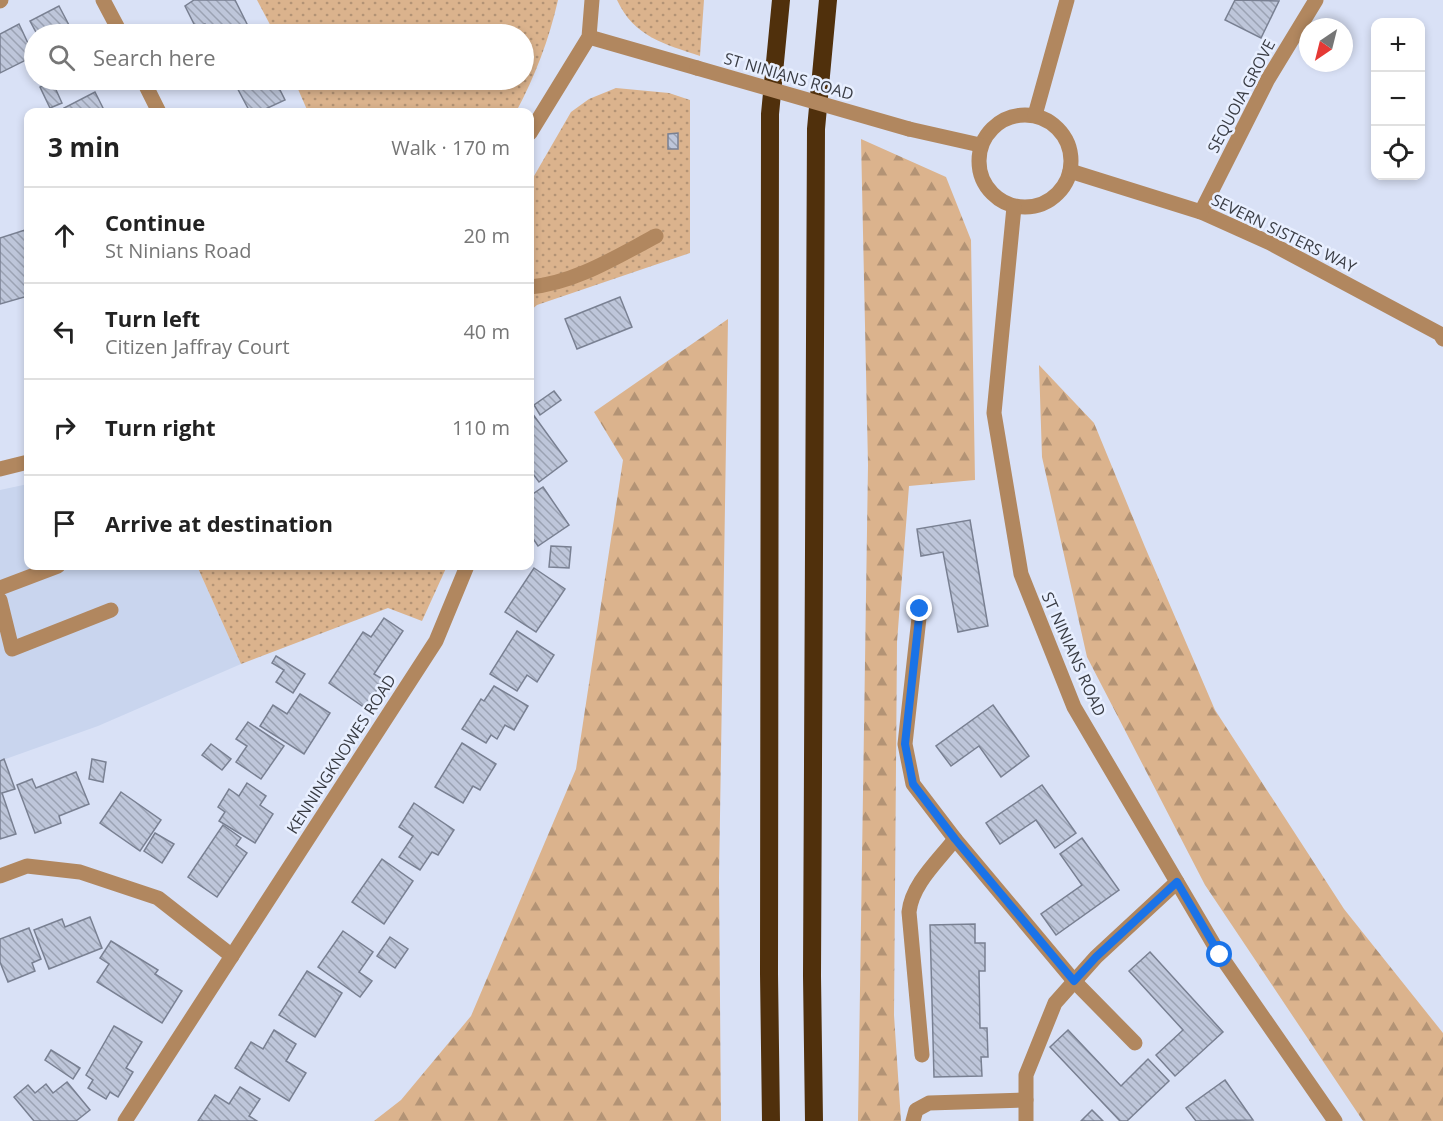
<!DOCTYPE html>
<html lang="en">
<head>
<meta charset="utf-8">
<style>
  :root { --surface:#fff; --page:#f2f2f2; --text:#222; --muted:#767676; --line:#e0e0e0 }
  body { margin:0; font-family:"Open Sans",sans-serif; background:var(--page); color:var(--text) }
  .controls { position:absolute; right:18px; top:18px; display:grid; overflow:hidden; border-radius:12px; box-shadow:0 3px 9px #0003 }
  .controls button { width:54px; height:54px; display:grid; place-items:center; padding:0; border:0; border-bottom:2px solid var(--line); background:var(--surface); color:var(--text); font:30px sans-serif }
  .compass { position:absolute; left:1299px; top:18px; width:54px; height:54px; border-radius:50%; background:var(--surface); box-shadow:0 3px 9px #0003; rotate:215deg }
  .stop { position:absolute; width:18px; height:18px; margin:-14px; border:4px solid #1a73e8; border-radius:50%; background:#fff }
  .stop.end { background:#1a73e8; border-color:#fff; box-shadow:0 2px 6px #0008 }
  .list { margin:0; padding:0; list-style:none }
  h2 { display:flex; justify-content:space-between; align-items:center; height:78px; margin:0; padding:0 24px; font-size:26px }
  h2 small { font-size:20px; font-weight:400; color:var(--muted) }
  .list li { display:grid; grid-template-columns:39px 1fr auto; gap:18px; align-items:center; box-sizing:border-box; height:96px; padding:0 24px; border-top:2px solid var(--line) }
  .list b { display:block; font-size:22px; white-space:nowrap }
  .list p { margin:0; font-size:20px; white-space:nowrap; color:var(--muted) }
  .list em { font-size:20px; font-style:normal; color:var(--muted) }
  .icon { flex:none; width:33px; height:33px; fill:none; stroke:currentColor; stroke-width:2; stroke-linecap:round; stroke-linejoin:round }
  .map { position:relative; flex:none; width:1443px; height:1121px; overflow:hidden }
  .search { position:absolute; background:var(--surface); box-shadow:0 3px 9px #0003; left:24px; top:24px; width:510px; height:66px; display:flex; align-items:center; gap:15px; box-sizing:border-box; padding:0 21px; border-radius:33px; color:var(--muted); font-size:22px }
  .panel { position:absolute; background:var(--surface); box-shadow:0 3px 9px #0003; left:24px; top:108px; width:510px; height:462px; border-radius:12px }
  .map>svg:first-child { display:block }
  .built { fill:#c9d5ee }
  .grass { fill:url(#grass-dots) }
  .forest { fill:url(#forest-firs) }
  .building { fill:url(#building-back-hatch); stroke:#798092; stroke-width:1.5 }
  .lines { fill:none; stroke-linecap:round; stroke-linejoin:round }
  .minor { stroke:#b1875f; stroke-width:15 }
  .highway { stroke:#50300c; stroke-width:18 }
  .minor-bridge { stroke:#b1875f; stroke-width:15 }
  .route { stroke:#1a73e8; stroke-width:8 }
  .labels { text-anchor:middle; stroke-width:5; stroke-linejoin:round; paint-order:stroke }
  .street-label { font-size:16px; fill:#3a3d45; stroke:#e8efff }
</style>
</head>
<body>
<div class="map">
<svg width="1443" height="1121" viewBox="0 0 1443 1121">
  <defs>
    <pattern id="grass-dots" width="8" height="8" patternUnits="userSpaceOnUse" patternTransform="scale(1.5)"><rect width="8" height="8" fill="#dbb38d"/><path d="M2 2h.1M6 6h.1" fill="none" stroke="#b39375" stroke-width="1.8" stroke-linecap="round"/></pattern>
    <pattern id="forest-firs" width="22" height="20" patternUnits="userSpaceOnUse" patternTransform="scale(1.5)"><rect width="22" height="20" fill="#dbb38d"/><path d="M5 1l3.5 6h-7zM16 11l3.5 6h-7z" fill="#b39375"/></pattern>
    <pattern id="building-back-hatch" width="6" height="6" patternUnits="userSpaceOnUse" patternTransform="scale(1.5)"><rect width="6" height="6" fill="#bec6da"/><path d="M-1 5l2 2M0 0l6 6M5-1l2 2" fill="none" stroke="#9ba2b3"/></pattern>
  </defs>
  <rect width="100%" height="100%" fill="#d9e1f6"/>
  <!-- built -->
  <polygon class="built" points="28,484 28,566 197,566 241,664 98,726 0,761 0,490"/>
  <!-- grass -->
  <g class="grass">
    <path d="M257,0H558C549,40 535,76 516,112H308L294,80H524V34H275Z"/>
    <path d="M617,0H704L700,56C665,44 634,37 617,0Z"/>
    <polygon points="616,88 669,93 690,100 690,253 537,305 530,311 530,183 571,112 589,99"/>
    <polygon points="197,566 447,566 422,621 388,608 241,664"/>
  </g>
  <!-- forest -->
  <g class="forest">
    <polygon points="861,139 946,177 971,240 975,480 909,486 897,642 894,1015 901,1121 858,1121 868,465"/>
    <polygon points="728,319 719,878 721,1121 374,1121 401,1100 471,1016 576,769 623,460 594,412"/>
    <polygon points="1039,365 1094,423 1145,547 1215,710 1344,909 1443,1033 1443,1121 1363,1121 1205,885 1087,657 1042,457"/>
  </g>
  <!-- building -->
  <g class="building">
    <polygon points="194,0 235,0 252,34 210,34 205,24 196,28 185,6"/>
    <polygon points="1235,0 1279,1 1261,38 1225,20"/>
    <polygon points="59,6 70,27 65,31 67,34 37,34 30,21"/>
    <polygon points="19,24 34,56 0,73 0,34"/>
    <polygon points="89,80 109,80 110,81 93,89"/>
    <polygon points="233,80 275,80 285,100 259,112 250,112"/>
    <polygon points="52,81 62,103 50,108 40,87"/>
    <polygon points="95,92 105,112 67,112 64,108"/>
    <polygon points="678,133 678,149 668,149 668,134"/>
    <polygon points="28,229 28,296 0,304 0,238"/>
    <polygon points="620,297 632,327 577,349 565,319"/>
    <polygon points="554,391 561,400 540,415 534,405"/>
    <polygon points="532,413 567,461 539,482 530,470 530,415"/>
    <polygon points="543,487 569,525 538,546 530,534 530,496"/>
    <polygon points="970,520 988,626 958,632 943,552 921,556 917,529"/>
    <polygon points="551,546 571,547 569,568 549,567"/>
    <polygon points="534,568 565,589 536,632 505,612"/>
    <polygon points="384,618 403,631 374,674 384,680 365,708 329,683 363,632 371,637"/>
    <polygon points="517,631 554,655 537,682 527,675 517,691 490,674"/>
    <polygon points="276,656 305,674 293,693 276,682 284,670 272,663"/>
    <polygon points="494,686 528,706 514,730 505,725 497,739 491,735 486,743 462,729 481,699 484,701"/>
    <polygon points="300,694 330,713 304,754 260,726 273,705 287,714"/>
    <polygon points="993,705 1029,756 1001,777 979,746 951,766 936,746"/>
    <polygon points="248,722 284,746 261,779 236,762 247,746 236,739"/>
    <polygon points="462,743 496,764 480,790 473,786 463,803 435,787"/>
    <polygon points="211,744 231,759 222,770 202,755"/>
    <polygon points="4,759 15,789 2,793 16,834 0,839 0,761"/>
    <polygon points="92,759 106,762 103,782 89,779"/>
    <polygon points="76,772 89,804 59,816 61,823 35,833 17,785 32,779 36,788"/>
    <polygon points="247,783 266,796 260,805 273,814 255,843 219,821 225,812 218,807 229,789 239,796"/>
    <polygon points="1042,785 1076,833 1055,848 1036,820 1000,844 986,823"/>
    <polygon points="121,792 161,820 140,851 100,823"/>
    <polygon points="414,803 454,830 438,855 432,852 420,870 399,857 413,836 399,827"/>
    <polygon points="223,825 241,838 236,845 247,853 217,897 188,877"/>
    <polygon points="155,833 174,844 162,863 144,851"/>
    <polygon points="1082,838 1119,890 1056,935 1041,914 1082,885 1060,854"/>
    <polygon points="382,859 413,881 384,924 352,902"/>
    <polygon points="90,917 102,948 49,969 34,930 62,919 65,927"/>
    <polygon points="975,924 975,943 985,943 985,971 979,971 980,1028 987,1028 988,1057 981,1057 982,1076 934,1077 930,925"/>
    <polygon points="29,928 41,959 32,963 35,971 8,982 0,962 0,939"/>
    <polygon points="343,931 373,952 359,972 372,981 360,997 318,967"/>
    <polygon points="390,937 408,949 395,968 377,956"/>
    <polygon points="111,941 158,970 155,974 182,991 162,1023 97,982 109,964 100,958"/>
    <polygon points="1150,952 1223,1032 1175,1076 1156,1055 1183,1030 1129,971"/>
    <polygon points="307,971 342,993 315,1037 279,1015"/>
    <polygon points="114,1026 142,1042 126,1068 133,1072 118,1097 110,1092 106,1099 88,1088 93,1080 86,1075"/>
    <polygon points="274,1030 296,1044 286,1061 306,1073 289,1101 235,1068 251,1042 263,1049"/>
    <polygon points="1068,1030 1121,1086 1148,1059 1169,1081 1127,1121 1120,1121 1050,1047"/>
    <polygon points="51,1050 80,1068 73,1079 45,1060"/>
    <polygon points="1225,1080 1253,1120 1196,1121 1186,1108"/>
    <polygon points="67,1082 90,1110 76,1121 34,1121 14,1097 28,1085 35,1093 46,1084 53,1093"/>
    <polygon points="240,1087 260,1099 249,1116 257,1121 198,1121 215,1095 229,1104"/>
    <polygon points="1092,1110 1103,1121 1081,1121"/>
  </g>
  <g class="lines">
    <!-- minor -->
    <g class="minor">
      <polyline points="103,0 121,34"/>
      <polyline points="0,1 1,0"/>
      <polyline points="589,37 697,68"/>
      <polyline points="143,80 159,112"/>
      <circle cx="1025" cy="161" r="46"/>
      <polyline points="1035,115 1067,0"/>
      <polyline points="909,129 980,145"/>
      <polyline points="530,133 589,37 592,0"/>
      <polyline points="1070,171 1201,212 1270,243 1440,334 1443,339"/>
      <polyline points="1014,207 994,413 1021,574 1074,707 1220,955 1335,1121"/>
      <polyline points="1201,212 1268,79 1316,0"/>
      <path d="M530,287C575,283 616,257 656,236"/>
      <polyline points="0,469 28,462"/>
      <polyline points="0,588 58,566"/>
      <polyline points="0,600 12,649 111,610"/>
      <polyline points="920,609 905,744 913,784 955,839 1074,981 1135,1043"/>
      <polyline points="0,876 27,866 80,872 158,898 232,956"/>
      <path d="M922,1055L909,912C912,884 938,861 955,839"/>
      <polyline points="125,1121 436,641 467,566"/>
      <polyline points="913,1121 916,1110 929,1103 1026,1100"/>
      <polyline points="1026,1121 1026,1075 1055,1003 1096,957 1177,882"/>
    </g>
    <!-- highway -->
    <g class="highway">
      <polyline points="771,1121 769,974 770,114 781,0"/>
      <polyline points="814,1121 812,976 816,129 828,0"/>
    </g>
    <!-- minor-bridge -->
    <polyline class="minor-bridge" points="697,68 909,129"/>
  </g>
  <g class="lines">
    <!-- route -->
    <polyline class="route" points="920,609 905,744 913,784 955,839 1074,981 1096,957 1177,882 1220,955"/>
  </g>
  <g class="labels">
    <!-- street labels -->
    <g class="street-label">
      <text transform="translate(789 76) rotate(16)" y="6">ST NINIANS ROAD</text>
      <text transform="translate(1241 96) rotate(-62)" y="6">SEQUOIA GROVE</text>
      <text transform="translate(1284 233) rotate(26)" y="6">SEVERN SISTERS WAY</text>
      <text transform="translate(1074 654) rotate(66)" y="6">ST NINIANS ROAD</text>
      <text transform="translate(341 754) rotate(-57)" y="6">KENNINGKNOWES ROAD</text>
    </g>
  </g>
</svg>
<div class="controls">
<button>+</button>
<button>−</button>
<button><svg class="icon" aria-label="locate" viewBox="0 0 24 24"><circle cx="12" cy="12" r="6"/><path d="M12 2v4M12 18v4M2 12h4M18 12h4"/></svg></button>
</div>
<svg class="compass" viewBox="-18 -18 36 36"><path d="M0-13l5 13h-10z" fill="#e53935"/><path d="M0 13l5-13h-10z" fill="#767676"/></svg>
<div class="stop" style="left:1220px;top:955px"></div>
<div class="stop end" style="left:920px;top:609px"></div>
<div class="search"><svg class="icon" aria-label="search" viewBox="0 0 24 24"><circle cx="10" cy="10" r="6"/><path d="M15 15l6 6"/></svg>Search here</div>
<section class="panel">
<h2>3 min<small>Walk · 170 m</small></h2>
<ul class="list">
<li><svg class="icon" aria-label="ahead" viewBox="0 0 24 24"><path d="M12 20V5M6 11l6-6 6 6"/></svg><div><b>Continue</b><p>St Ninians Road</p></div><em>20 m</em></li>
<li><svg class="icon" aria-label="left" viewBox="0 0 24 24"><path d="M17 20v-9H6M10 6l-5 5 5 5"/></svg><div><b>Turn left</b><p>Citizen Jaffray Court</p></div><em>40 m</em></li>
<li><svg class="icon" aria-label="right" viewBox="0 0 24 24"><path d="M7 20v-9h11M14 6l5 5-5 5"/></svg><div><b>Turn right</b></div><em>110 m</em></li>
<li><svg class="icon" aria-label="arrive" viewBox="0 0 24 24"><path d="M6 21V4h12l-3 4 3 4H6"/></svg><div><b>Arrive at destination</b></div></li>
</ul>
</section>
</div>
</body>
</html>
